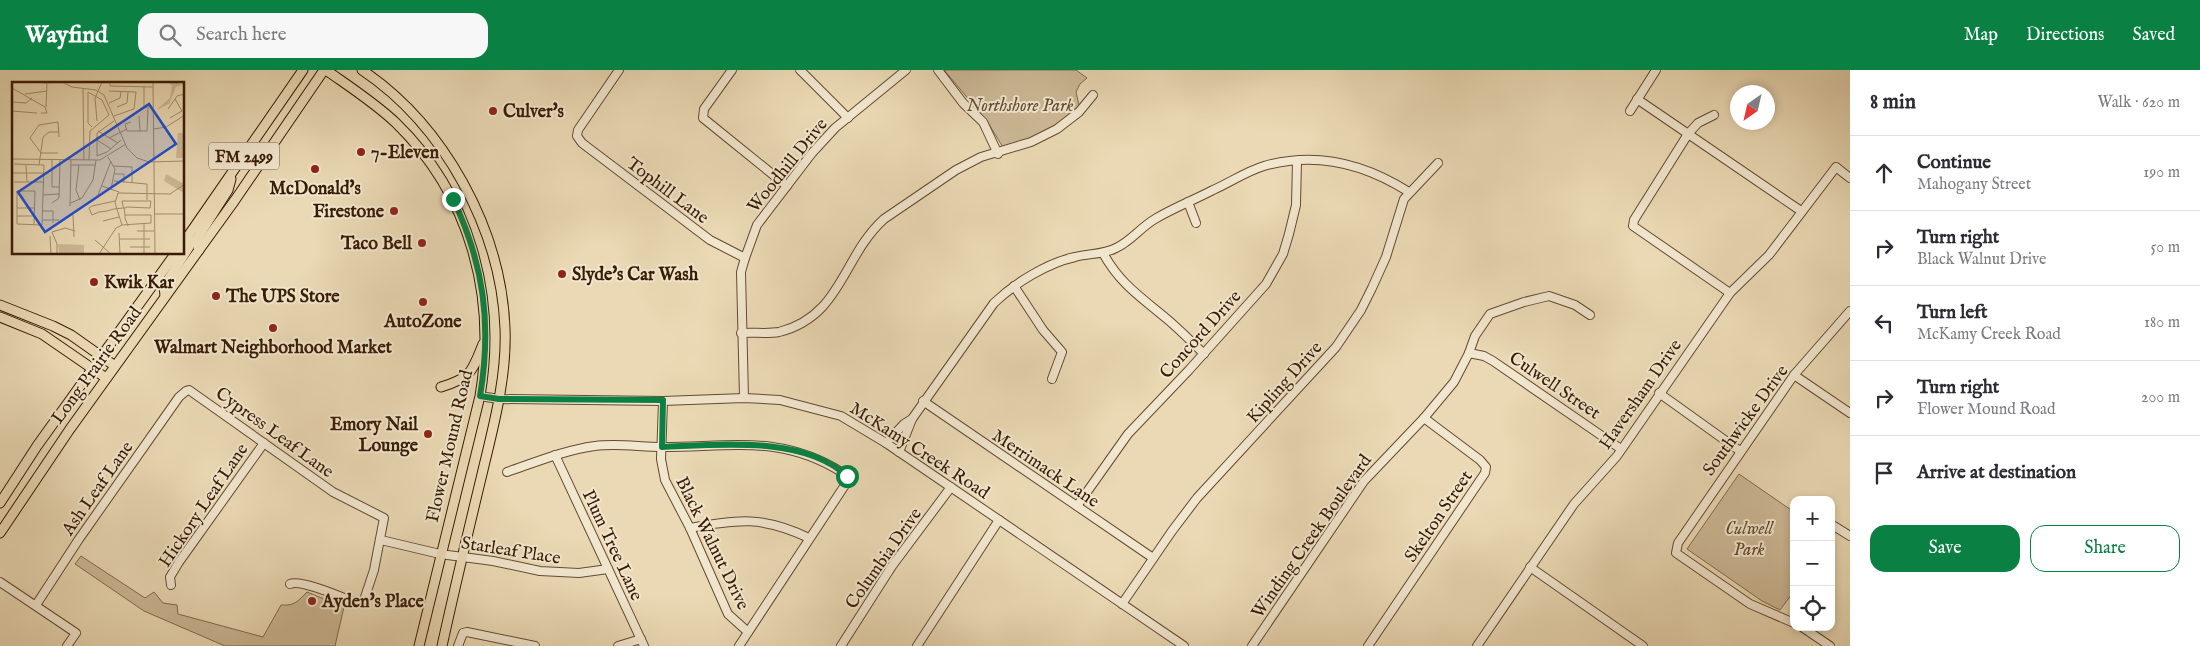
<!DOCTYPE html>
<html lang="en">
<head>
<meta charset="utf-8">
<style>
  :root { --surface:#fff; --page:#f7f7f7; --text:#2b2b33; --muted:#7c7c81; --line:#e1e1e2; --accent:#0b8043 }
  body { margin:0; font-family:"IM FELL English",serif; background:var(--page); color:var(--text) }
  .controls { position:absolute; right:15px; bottom:15px; display:grid; overflow:hidden; border-radius:10px; box-shadow:0 2px 8px #0003 }
  .controls button { width:45px; height:45px; display:grid; place-items:center; padding:0; border:0; border-bottom:1px solid var(--line); background:var(--surface); color:var(--text); font:25px sans-serif }
  .compass { position:absolute; left:1730px; top:15px; width:45px; height:45px; border-radius:50%; background:var(--surface); box-shadow:0 2px 8px #0003; rotate:214deg }
  .stop { position:absolute; width:15px; height:15px; margin:-11px; border:4px solid #0b8043; border-radius:50%; background:#fff }
  .stop.end { background:#0b8043; border-color:#fff; box-shadow:0 1px 5px #0008 }
  .list { margin:0; padding:0; list-style:none }
  h2 { display:flex; justify-content:space-between; align-items:center; height:65px; margin:0; padding:0 20px; font-size:21px }
  h2 small { font-size:16px; font-weight:400; color:var(--muted) }
  .list li { display:grid; grid-template-columns:32px 1fr auto; gap:15px; align-items:center; box-sizing:border-box; height:75px; padding:0 20px; border-top:1px solid var(--line) }
  .list b { display:block; font-size:19px; white-space:nowrap }
  .list p { margin:0; font-size:16px; white-space:nowrap; color:var(--muted) }
  .list em { font-size:16px; font-style:normal; color:var(--muted) }
  .actions { display:flex; gap:10px; padding:15px 20px }
  .actions a { flex:1; padding:11px 0; border:1px solid var(--accent); border-radius:15px; text-align:center; font-size:18px; color:var(--accent) }
  .actions .main { background:var(--accent); color:#fff }
  .icon { flex:none; width:28px; height:28px; fill:none; stroke:currentColor; stroke-width:2; stroke-linecap:round; stroke-linejoin:round }
  .map { position:relative; flex:none; width:1850px; height:576px; overflow:hidden }
  header { display:flex; align-items:center; gap:30px; box-sizing:border-box; height:70px; padding:0 25px; background:var(--accent); color:#fff }
  header strong { font-size:24px }
  nav { display:flex; gap:28px; margin-inline-start:auto; font-size:18px }
  .search { width:350px; height:45px; background:var(--page); display:flex; align-items:center; gap:12px; box-sizing:border-box; padding:0 18px; border-radius:15px; color:var(--muted); font-size:19px }
  main { display:flex }
  aside { flex:1; background:var(--surface) }
  .map>svg:first-child { display:block }
  .green { fill:#ccb996; stroke:#826a4d }
  .lines { fill:none; stroke-linecap:round; stroke-linejoin:round }
  .minor-casing { stroke:#644a30; stroke-width:10 }
  .major-casing { stroke:#381b04; stroke-width:11 }
  .minor { stroke:#f1e6ce; stroke-width:8 }
  .major { stroke:#ead9b4; stroke-width:9 }
  .route { stroke:#0b8043; stroke-width:6 }
  .poi-dot { fill:#8f2418; stroke:#f1e6ce; stroke-width:2 }
  .labels { text-anchor:middle; stroke-width:4; stroke-linejoin:round; paint-order:stroke }
  .shield { fill:#f1e6ce; stroke:#705841; stroke-width:1 }
  .shield-label { font-size:16px; font-weight:bold; fill:#381b04 }
  .park-label { font-size:18px; font-style:italic; fill:#644a30; stroke:#f1e6ce }
  .poi-label { font-size:18px; font-weight:bold; fill:#381b04; stroke:#f1e6ce; text-anchor:start }
  .street-label { font-size:18px; fill:#381b04; stroke:#f1e6ce }
  .inset-road { fill:none; stroke:#a38d6e; stroke-width:1 }
  .view { fill:#1d4ed8; fill-opacity:0.15; stroke:#1d4ed8; stroke-width:2.5 }
  .inset-edge { fill:none; stroke:#381b04; stroke-width:2.5 }
</style>
</head>
<body>
<header>
<strong>Wayfind</strong>
<div class="search"><svg class="icon" aria-label="search" viewBox="0 0 24 24"><circle cx="10" cy="10" r="6"/><path d="M15 15l6 6"/></svg>Search here</div>
<nav><a>Map</a><a>Directions</a><a>Saved</a></nav>
</header>
<main>
<div class="map">
<svg width="1850" height="576" viewBox="0 0 1850 576">
  <rect width="100%" height="100%" fill="#ead9b4"/>
  <filter id="stains"><feTurbulence type="fractalNoise" baseFrequency=".004" numOctaves="4"/><feColorMatrix values="0 0 0 0 .2 0 0 0 0 .09 0 0 0 0 .02 0 0 0 .5 -.17"/></filter>
  <radialGradient id="worn" r=".72"><stop offset=".6" stop-color="#630" stop-opacity="0"/><stop offset="1" stop-color="#630" stop-opacity=".3"/></radialGradient>
  <!-- green -->
  <g class="green">
    <path d="M944,0H1076L1087,8L1080,14L1076,22L1079,35L1077,39C1051,60 1036,68 1004,79L987,51Z"/>
    <polygon points="1739,404 1794,442 1794,521 1780,540 1762,531 1687,479"/>
    <path d="M81,486L145,528L154,522L163,533L177,535L178,544L263,567L281,535C295,536 298,531 307,522L344,537L335,576H225L144,541L75,494Z"/>
  </g>
  <g class="lines">
    <defs>
      <g id="minor">
        <polyline points="619,0 578,60 577,66 582,73 710,170 745,188"/>
        <polyline points="732,0 704,39 703,48 787,116"/>
        <polyline points="800,0 848,48"/>
        <polyline points="938,0 963,33 983,52 998,84"/>
        <polyline points="1637,29 1801,141"/>
        <polyline points="1630,41 1656,0"/>
        <polyline points="1714,45 1698,53 1688,64 1634,150 1633,156 1730,223"/>
        <polyline points="1188,132 1196,153"/>
        <path d="M1103,183C1120,214 1141,227 1167,249C1180,260 1192,272 1204,284"/>
        <polyline points="1014,216 1043,260 1062,282 1052,309"/>
        <path d="M741,263C753,262 768,264 779,262C842,246 842,187 884,149L956,100L981,87L1031,72L1057,59L1079,42L1093,25"/>
        <polyline points="1469,283 1484,286 1493,291 1621,379"/>
        <polyline points="1794,305 1850,343"/>
        <polyline points="1659,323 1740,381"/>
        <polyline points="480,326 499,329 663,331 744,328 780,330 841,346 886,373 1184,576"/>
        <polyline points="744,328 741,202 745,188 757,155 812,83 835,58 906,0"/>
        <polyline points="663,331 661,389 665,410 690,458 728,544 748,562"/>
        <polyline points="923,331 1153,488"/>
        <polyline points="886,373 904,354 912,349"/>
        <path d="M899,382L912,349L994,233C1015,213 1047,193 1075,187C1089,183 1103,185 1116,178C1131,171 1141,157 1155,149C1173,138 1194,130 1213,120C1229,113 1247,101 1264,96C1316,81 1365,94 1409,122"/>
        <polyline points="555,385 644,576"/>
        <path d="M507,402C536,392 565,380 595,376C617,373 640,377 663,377C731,377 782,364 843,403L847,406V412L739,576"/>
        <polyline points="1077,436 1128,364 1189,300 1266,214 1283,184 1289,164 1296,135 1297,91"/>
        <polyline points="1834,456 1850,466"/>
        <path d="M690,458C738,449 763,446 809,468"/>
        <polyline points="381,470 440,484 493,491 540,501 579,503 608,499"/>
        <polyline points="1530,497 1643,576"/>
        <polyline points="0,512 76,563 67,576"/>
        <polyline points="171,515 170,507 179,492 264,373"/>
        <polyline points="1122,534 1172,461 1197,428 1336,277 1361,240 1372,218 1386,187 1404,129 1438,93"/>
        <path d="M36,535L79,469L179,327L186,321L189,320L333,422L384,448L374,500L363,533L359,534C346,529 301,509 290,514"/>
        <polyline points="1794,553 1750,534 1676,483 1678,473 1794,305 1850,241"/>
        <polyline points="1802,557 1830,576"/>
        <polyline points="458,576 463,563 467,562 535,576"/>
        <polyline points="618,576 641,569"/>
        <polyline points="841,576 892,496 951,417"/>
        <polyline points="917,576 999,450"/>
        <polyline points="1252,576 1364,411 1424,348 1454,312 1469,283 1475,266 1490,244 1524,232 1549,226 1575,235 1590,245"/>
        <polyline points="1368,576 1485,403 1486,397 1480,390 1424,348"/>
        <polyline points="1477,576 1574,434 1617,386 1730,223 1769,185 1836,97 1850,108"/>
      </g>
      <g id="major">
        <path d="M326,0C350,17 375,33 396,53C470,125 497,226 480,326L419,576"/>
        <path d="M362,0C444,55 501,159 505,258C507,306 494,354 483,400C469,458 455,517 442,576"/>
        <polyline points="184,172 303,0"/>
        <polyline points="199,180 196,171 198,167 228,120 231,109"/>
        <polyline points="165,226 164,216 189,177 189,165"/>
        <polyline points="0,235 53,256 71,265 115,296"/>
        <polyline points="0,247 42,264 106,308"/>
        <path d="M441,317C471,308 472,302 483,274"/>
        <polyline points="0,433 37,376 175,184"/>
        <polyline points="0,463 70,359 235,130 324,0"/>
      </g>
    </defs>
    <!-- minor casing -->
    <use href="#minor" class="minor-casing"/>
    <!-- major casing -->
    <use href="#major" class="major-casing"/>
    <!-- minor -->
    <use href="#minor" class="minor"/>
    <!-- major -->
    <use href="#major" class="major"/>
  </g>
  <g class="lines">
    <!-- route -->
    <path class="route" d="M453,129C484,194 492,255 480,326L499,329L663,330L662,377C717,375 804,365 847,406"/>
  </g>
  <!-- markers -->
  <g class="poi-dot">
    <circle cx="493" cy="41" r="5"/>
    <circle cx="361" cy="82" r="5"/>
    <circle cx="315" cy="99" r="5"/>
    <circle cx="394" cy="141" r="5"/>
    <circle cx="422" cy="173" r="5"/>
    <circle cx="562" cy="204" r="5"/>
    <circle cx="94" cy="212" r="5"/>
    <circle cx="216" cy="226" r="5"/>
    <circle cx="423" cy="232" r="5"/>
    <circle cx="273" cy="258" r="5"/>
    <circle cx="428" cy="364" r="5"/>
    <circle cx="312" cy="531" r="5"/>
  </g>
  <g class="labels">
    <!-- shield labels -->
    <rect class="shield" x="209" y="72.5" width="70" height="27" rx="4"/>
    <g class="shield-label">
      <text x="244" y="92">FM 2499</text>
    </g>
    <!-- park labels -->
    <g class="park-label">
      <text x="1020" y="41">Northshore Park</text>
      <text x="1749" y="464">Culwell<tspan x="1749" dy="21">Park</tspan></text>
    </g>
    <!-- poi labels -->
    <g class="poi-label">
      <text x="503" y="47">Culver's</text>
      <text x="371" y="88">7-Eleven</text>
      <text x="315" y="124" text-anchor="middle">McDonald's</text>
      <text x="384" y="147" text-anchor="end">Firestone</text>
      <text x="412" y="179" text-anchor="end">Taco Bell</text>
      <text x="572" y="210">Slyde's Car Wash</text>
      <text x="104" y="218">Kwik Kar</text>
      <text x="226" y="232">The UPS Store</text>
      <text x="423" y="257" text-anchor="middle">AutoZone</text>
      <text x="273" y="283" text-anchor="middle">Walmart Neighborhood Market</text>
      <text x="418" y="360" text-anchor="end">Emory Nail<tspan x="418" dy="21">Lounge</tspan></text>
      <text x="322" y="537">Ayden's Place</text>
    </g>
    <!-- street labels -->
    <g class="street-label">
      <text transform="translate(787 95) rotate(-51)" y="6">Woodhill Drive</text>
      <text transform="translate(668 120) rotate(37)" y="6">Tophill Lane</text>
      <text transform="translate(1200 264) rotate(-48)" y="6">Concord Drive</text>
      <text transform="translate(96 295) rotate(-54)" y="6">Long Prairie Road</text>
      <text transform="translate(1284 312) rotate(-48)" y="6">Kipling Drive</text>
      <text transform="translate(1555 315) rotate(34)" y="6">Culwell Street</text>
      <text transform="translate(1640 324) rotate(-55)" y="6">Haversham Drive</text>
      <text transform="translate(1745 350) rotate(-54)" y="6">Southwicke Drive</text>
      <text transform="translate(275 362) rotate(36)" y="6">Cypress Leaf Lane</text>
      <text transform="translate(449 376) rotate(-77)" y="6">Flower Mound Road</text>
      <text transform="translate(920 380) rotate(33)" y="6">McKamy Creek Road</text>
      <text transform="translate(1046 398) rotate(34)" y="6">Merrimack Lane</text>
      <text transform="translate(97 418) rotate(-55)" y="6">Ash Leaf Lane</text>
      <text transform="translate(203 435) rotate(-56)" y="6">Hickory Leaf Lane</text>
      <text transform="translate(1438 446) rotate(-56)" y="6">Skelton Street</text>
      <text transform="translate(1311 466) rotate(-55)" y="6">Winding Creek Boulevard</text>
      <text transform="translate(713 473) rotate(64)" y="6">Black Walnut Drive</text>
      <text transform="translate(613 475) rotate(65)" y="6">Plum Tree Lane</text>
      <text transform="translate(511 480) rotate(9)" y="6">Starleaf Place</text>
      <text transform="translate(883 488) rotate(-55)" y="6">Columbia Drive</text>
    </g>
  </g>
  <!-- overview -->
  <g transform="translate(12 12)">
    <rect width="172" height="172" fill="#ead9b4"/>
    <path d="M155,0L172,2L164,5L157,22L144,28L158,16L160,3ZM166,51H172V76H164ZM154,92L172,102V111L152,99ZM46,162L72,163V172H47Z" fill="#ccb996"/>
    <path class="inset-road" d="M50,0L60,5L84,8L92,13L115,66L125,76L137,80L173,79M98,0V4L141,5M141,0L143,172M32,1L49,0M132,5V26L140,24M0,6L33,25L35,31H29M71,7L72,78M97,9L124,10L122,27L102,34M13,12L35,9M1,20L14,21L20,16M97,21L108,16L109,10M34,25L35,2M105,25L115,21L116,10M156,27L165,14L173,12M0,29L25,31M127,34L128,49M158,36L170,29L163,17M85,39L83,16L90,0M102,39L85,51V74L95,70L109,58M119,40L113,42L115,49H135L136,26M142,47L154,45L173,33M86,49L106,61M92,53L104,44M97,56L115,47M85,58L99,67M0,68V0M29,71L18,56L27,43L46,40L47,55M29,71H46M96,75L103,87L99,107M0,77L88,78L114,62M40,78V105H47M77,78L78,49L97,33L90,18L76,10V41L80,45M2,82L32,83L30,143L5,142V109H23L22,142M14,83L15,100M27,83L31,55L37,50H47M59,83H83M67,83L64,108L68,118M102,84L120,85V101M0,91H32M103,92H112V101M102,99L135,102V118M2,100H32M90,104L107,110M31,113L47,112M86,113L99,79M103,119L80,124L77,126L80,133L87,130L95,129L102,127L111,126H113L115,125L138,126L139,119H110L111,124L112,126L113,133V136L116,144M40,121L47,116L48,78M59,121L70,116L81,98L84,78M58,124L59,78M5,126H23M31,129H41V141M142,132H173M61,133L62,155M5,134H22M30,138H47M91,139L107,135M132,141V172M110,143L103,121L106,111L158,112L173,102M110,143L139,141V133H113M125,149H142M107,151L108,172M38,154L39,172M108,157H138M83,158L99,172M118,165H138M45,172V162L40,150L53,146L63,149M87,172L104,146L110,143"/>
    <path class="view" d="M137,22L164,62L33,150L6,110Z"/>
    <rect width="172" height="172" class="inset-edge"/>
  </g>
  <rect width="100%" height="100%" filter="url(#stains)"/>
  <rect width="100%" height="100%" fill="url(#worn)"/>
</svg>
<div class="controls">
<button>+</button>
<button>−</button>
<button><svg class="icon" aria-label="locate" viewBox="0 0 24 24"><circle cx="12" cy="12" r="6"/><path d="M12 2v4M12 18v4M2 12h4M18 12h4"/></svg></button>
</div>
<svg class="compass" viewBox="-18 -18 36 36"><path d="M0-13l5 13h-10z" fill="#e53935"/><path d="M0 13l5-13h-10z" fill="#7c7c81"/></svg>
<div class="stop" style="left:847px;top:406px"></div>
<div class="stop end" style="left:453px;top:129px"></div>
</div>
<aside>
<h2>8 min<small>Walk · 620 m</small></h2>
<ul class="list">
<li><svg class="icon" aria-label="ahead" viewBox="0 0 24 24"><path d="M12 20V5M6 11l6-6 6 6"/></svg><div><b>Continue</b><p>Mahogany Street</p></div><em>190 m</em></li>
<li><svg class="icon" aria-label="right" viewBox="0 0 24 24"><path d="M7 20v-9h11M14 6l5 5-5 5"/></svg><div><b>Turn right</b><p>Black Walnut Drive</p></div><em>50 m</em></li>
<li><svg class="icon" aria-label="left" viewBox="0 0 24 24"><path d="M17 20v-9H6M10 6l-5 5 5 5"/></svg><div><b>Turn left</b><p>McKamy Creek Road</p></div><em>180 m</em></li>
<li><svg class="icon" aria-label="right" viewBox="0 0 24 24"><path d="M7 20v-9h11M14 6l5 5-5 5"/></svg><div><b>Turn right</b><p>Flower Mound Road</p></div><em>200 m</em></li>
<li><svg class="icon" aria-label="arrive" viewBox="0 0 24 24"><path d="M6 21V4h12l-3 4 3 4H6"/></svg><div><b>Arrive at destination</b></div></li>
</ul>
<div class="actions"><a class="main">Save</a><a>Share</a></div>
</aside>
</main>
</body>
</html>
